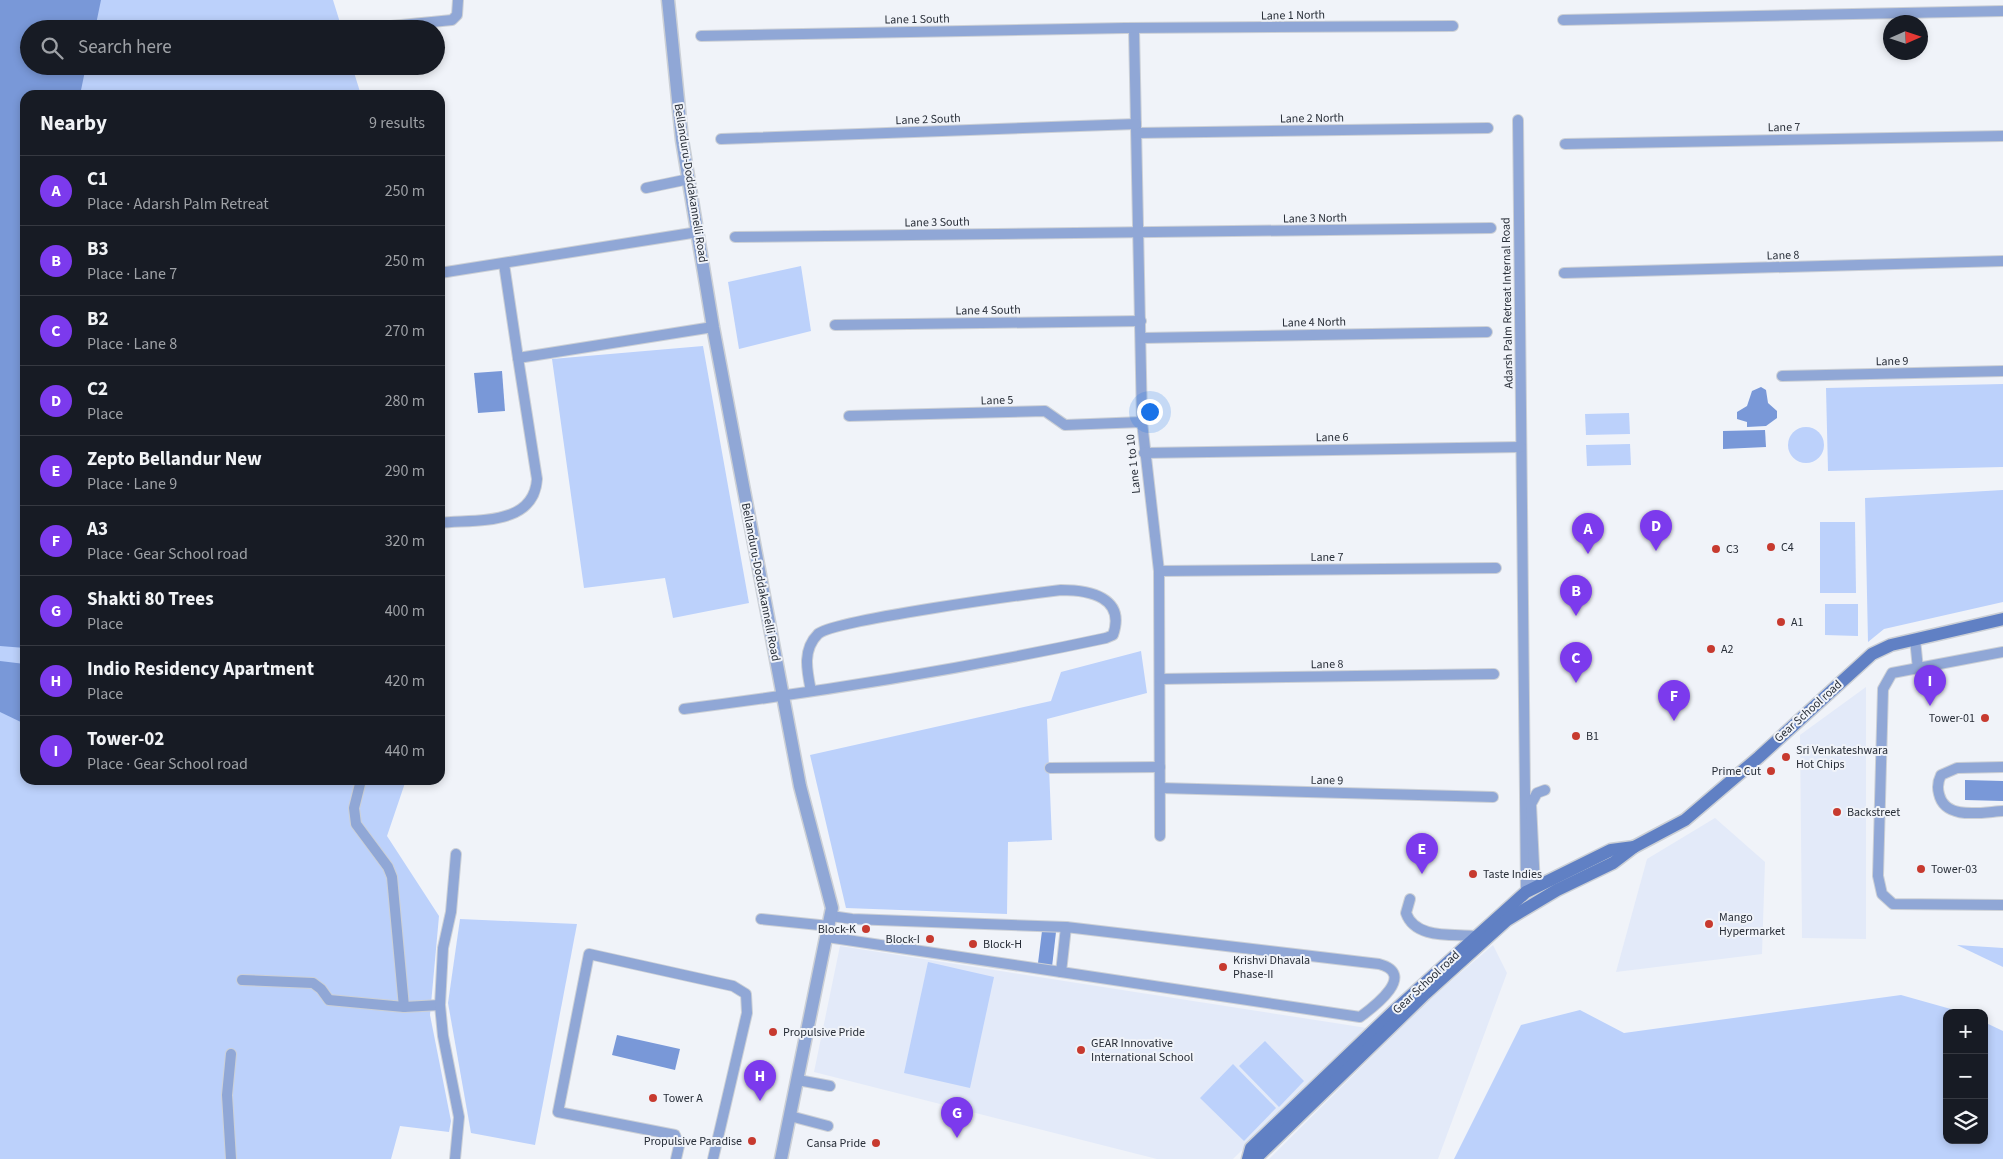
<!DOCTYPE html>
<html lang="en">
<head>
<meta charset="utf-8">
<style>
  :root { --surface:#171b24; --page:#242831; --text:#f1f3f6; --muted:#9ea1a6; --line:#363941; --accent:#7c3aed }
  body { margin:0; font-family:"Source Sans 3",sans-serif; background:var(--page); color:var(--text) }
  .controls { position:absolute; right:15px; bottom:15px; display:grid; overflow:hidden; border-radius:10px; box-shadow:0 2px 8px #0003 }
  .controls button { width:45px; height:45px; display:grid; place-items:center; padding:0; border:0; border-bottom:1px solid var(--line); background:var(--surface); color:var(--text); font:25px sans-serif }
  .compass { position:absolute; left:1883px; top:15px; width:45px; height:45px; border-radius:50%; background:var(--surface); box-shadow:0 2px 8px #0003; rotate:87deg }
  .you { position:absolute; left:1149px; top:411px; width:18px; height:18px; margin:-12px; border:4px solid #fff; border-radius:50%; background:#1a73e8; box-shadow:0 0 0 8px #1a73e833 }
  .badge { display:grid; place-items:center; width:32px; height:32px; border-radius:50%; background:var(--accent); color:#fff; font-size:16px; font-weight:700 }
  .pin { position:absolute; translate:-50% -41px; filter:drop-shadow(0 1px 2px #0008) }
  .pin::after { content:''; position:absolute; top:26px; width:18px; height:15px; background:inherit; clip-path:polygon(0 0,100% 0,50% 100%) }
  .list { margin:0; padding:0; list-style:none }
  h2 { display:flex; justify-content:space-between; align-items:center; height:65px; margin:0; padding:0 20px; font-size:21px }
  h2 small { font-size:16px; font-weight:400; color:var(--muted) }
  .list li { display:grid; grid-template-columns:32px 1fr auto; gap:15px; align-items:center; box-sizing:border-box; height:70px; padding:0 20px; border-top:1px solid var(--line) }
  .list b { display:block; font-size:19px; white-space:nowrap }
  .list p { margin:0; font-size:16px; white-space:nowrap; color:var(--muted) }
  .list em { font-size:16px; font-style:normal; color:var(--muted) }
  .icon { flex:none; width:28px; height:28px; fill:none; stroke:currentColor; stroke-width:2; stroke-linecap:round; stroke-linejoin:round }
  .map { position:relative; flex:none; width:2003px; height:1159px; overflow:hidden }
  .search { position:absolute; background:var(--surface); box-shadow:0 2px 8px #0003; left:20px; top:20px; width:425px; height:55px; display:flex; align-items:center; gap:12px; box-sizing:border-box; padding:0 18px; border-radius:28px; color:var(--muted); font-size:19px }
  .panel { position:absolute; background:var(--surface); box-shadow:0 2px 8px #0003; left:20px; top:90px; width:425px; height:695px; border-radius:15px }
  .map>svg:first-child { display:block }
  .built { fill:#e3eaf9 }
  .green { fill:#bcd1fb }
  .water { fill:#7998d8 }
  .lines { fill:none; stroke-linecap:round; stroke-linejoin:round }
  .minor-casing { stroke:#ccd0d6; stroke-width:12 }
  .tertiary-casing { stroke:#ccd0d6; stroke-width:15 }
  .secondary-casing { stroke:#ccd0d6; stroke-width:15 }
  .minor { stroke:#90a7d6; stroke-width:10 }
  .tertiary { stroke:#90a7d6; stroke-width:12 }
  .secondary { stroke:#6080c4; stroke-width:12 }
  .poi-dot { fill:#c73a2f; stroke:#f0f3f9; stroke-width:2 }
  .labels { text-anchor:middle; stroke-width:4; stroke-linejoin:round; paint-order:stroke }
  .street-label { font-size:12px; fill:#282e38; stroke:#f0f3f9 }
  .poi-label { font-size:12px; fill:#282e38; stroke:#f0f3f9; text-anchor:start }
</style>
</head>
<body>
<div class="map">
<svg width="2003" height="1159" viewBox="0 0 2003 1159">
  <rect width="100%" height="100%" fill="#f0f3f9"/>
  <!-- built -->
  <g class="built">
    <polygon points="1866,687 1866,939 1802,938 1800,735"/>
    <polygon points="1715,818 1765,862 1762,954 1616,972 1647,859"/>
    <polygon points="1493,945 1507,973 1438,1159 1269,1159 1431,998"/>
    <polygon points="840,946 1367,1028 1233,1159 1157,1159 814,1072"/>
  </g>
  <!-- green -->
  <g class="green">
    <polygon points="0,0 333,0 342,29 29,29 29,66 352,66 361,95 25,95 25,780 406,780 387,836 439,916 430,1015 451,1121 449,1132 400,1126 391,1159 0,1159"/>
    <polygon points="801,266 811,331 739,349 728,282"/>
    <polygon points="703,346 749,603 673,618 665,578 584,588 552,359"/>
    <polygon points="2003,384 2003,467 1828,471 1826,388"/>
    <polygon points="1629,413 1630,434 1586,435 1585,414"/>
    <circle cx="1806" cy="445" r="18"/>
    <polygon points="1630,444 1631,465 1587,466 1586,445"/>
    <polygon points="2003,490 2003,602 1884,629 1868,642 1865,498"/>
    <polygon points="1820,522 1855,522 1856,593 1820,593"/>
    <polygon points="1825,604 1858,604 1858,636 1825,635"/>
    <polygon points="1141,651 1147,693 1047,719 1052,840 1008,842 1007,914 846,908 810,755 1051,701 1061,672"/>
    <polygon points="460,919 577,924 535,1145 471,1133 448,1003"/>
    <polygon points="1957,945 2003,948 2003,967"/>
    <polygon points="928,962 994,977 970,1088 904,1073"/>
    <polygon points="1901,995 1965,1013 1947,1013 1947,1140 1984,1140 1984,1022 2003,1031 2003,1159 1454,1159 1521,1025 1580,1010 1624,1033"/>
    <polygon points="1265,1041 1304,1081 1279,1107 1239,1066"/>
    <polygon points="1233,1064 1276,1108 1244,1141 1200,1098"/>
  </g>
  <!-- water -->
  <g class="water">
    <polygon points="0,0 101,0 95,29 29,29 29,66 86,66 80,95 25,95 25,648 0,646"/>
    <polygon points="502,371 505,411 478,413 474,373"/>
    <polygon points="1761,387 1766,390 1768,403 1777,411 1777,418 1766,426 1747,427 1747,422 1737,419 1737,412 1747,406 1752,391"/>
    <polygon points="1765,430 1766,447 1723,449 1723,431"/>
    <polygon points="0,661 25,664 25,724 0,712"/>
    <polygon points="1965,780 2003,781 2003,801 1965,800"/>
    <polygon points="1042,931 1056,932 1052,967 1038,963"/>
    <polygon points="617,1035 680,1049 675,1070 612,1055"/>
  </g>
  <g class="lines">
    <defs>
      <g id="minor">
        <polyline points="1563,20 2003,11"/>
        <polyline points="361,29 452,20 457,15 458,0"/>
        <polyline points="1134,29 1142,422 1159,571 1160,836"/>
        <polyline points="701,36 1125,28 1453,26"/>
        <polyline points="1518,120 1526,892"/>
        <polyline points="1137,133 1488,128"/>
        <polyline points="721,139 1136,124"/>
        <polyline points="1565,144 2003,136"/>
        <polyline points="646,188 689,179"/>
        <polyline points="735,237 1491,228"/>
        <polyline points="504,264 518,358"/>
        <polyline points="440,273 698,232"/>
        <polyline points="1564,273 2003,261"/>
        <polyline points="835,325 1141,321"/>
        <polyline points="1142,338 1487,332"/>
        <polyline points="1782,376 2003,371"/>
        <polyline points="849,416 1045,411 1065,425 1142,422"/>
        <polyline points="1144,453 1521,447"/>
        <path d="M440,523C474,519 534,527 537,479L518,358L713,327"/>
        <polyline points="1159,571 1496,568"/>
        <polyline points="1915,639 1918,669"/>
        <polyline points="2003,652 1892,673 1883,689 1878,876 1882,894 1893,904 2003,905"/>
        <polyline points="1160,679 1494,674"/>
        <path d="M684,709C826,691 967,668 1106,638L1113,635C1126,597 1089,590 1061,590C1028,594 833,620 818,634C802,650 807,671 811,691"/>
        <path d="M2003,767L1957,768L1941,775C1938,781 1937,787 1939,794C1945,821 1983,812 2003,811"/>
        <polyline points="1050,768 1160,767"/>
        <polyline points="361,780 354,808 356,824 388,867 392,877 404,1007"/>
        <polyline points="1160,788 1493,797"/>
        <polyline points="1535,886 1531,804 1537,793 1545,790"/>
        <path d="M1410,899L1406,913C1415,939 1451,934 1474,936"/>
        <polyline points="831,916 852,919 1066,927"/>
        <polyline points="761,919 829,926"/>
        <path d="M1066,927L1379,964C1417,974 1375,1006 1360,1017L1061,972Z"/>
        <polyline points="827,937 1061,972"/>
        <polyline points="242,980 313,983 321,989 329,1000 404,1007 440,1005"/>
        <polyline points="798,1080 830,1086"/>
        <polyline points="790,1116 828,1126"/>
        <polyline points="231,1159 227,1095 231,1054"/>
        <polyline points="455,1159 459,1117 443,1036 440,1005 443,948 451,912 456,854"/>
        <polyline points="676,1159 679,1146 675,1135 558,1112 589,954 733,986 746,994 747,1013 713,1159"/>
      </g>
      <polyline id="tertiary" points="668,0 682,140 713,327 800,786 832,908 781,1159"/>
      <g id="secondary">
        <polyline points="1248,1159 1251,1148 1394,1011 1526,892 1611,850 1634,847"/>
        <polyline points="1255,1159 1425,994 1507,920 1557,890 1613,863 1634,847 1685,820 1759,757 1872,654 1891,645 2003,619"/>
      </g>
    </defs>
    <!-- minor casing -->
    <use href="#minor" class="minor-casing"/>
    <!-- tertiary casing -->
    <use href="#tertiary" class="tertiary-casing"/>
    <!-- secondary casing -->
    <use href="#secondary" class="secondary-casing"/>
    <!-- minor -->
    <use href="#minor" class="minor"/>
    <!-- tertiary -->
    <use href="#tertiary" class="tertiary"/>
    <!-- secondary -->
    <use href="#secondary" class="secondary"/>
  </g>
  <!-- markers -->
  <g class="poi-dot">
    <circle cx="1771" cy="547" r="5"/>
    <circle cx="1716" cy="549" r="5"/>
    <circle cx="1781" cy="622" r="5"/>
    <circle cx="1711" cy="649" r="5"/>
    <circle cx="1985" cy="718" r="5"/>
    <circle cx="1576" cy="736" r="5"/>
    <circle cx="1786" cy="757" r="5"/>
    <circle cx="1771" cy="771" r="5"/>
    <circle cx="1837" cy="812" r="5"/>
    <circle cx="1921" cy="869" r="5"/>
    <circle cx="1473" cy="874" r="5"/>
    <circle cx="1709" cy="924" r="5"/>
    <circle cx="866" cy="929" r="5"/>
    <circle cx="930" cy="939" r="5"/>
    <circle cx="973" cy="944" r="5"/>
    <circle cx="1223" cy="967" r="5"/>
    <circle cx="773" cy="1032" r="5"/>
    <circle cx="1081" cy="1050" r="5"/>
    <circle cx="653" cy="1098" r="5"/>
    <circle cx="752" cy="1141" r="5"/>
    <circle cx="876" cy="1143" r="5"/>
  </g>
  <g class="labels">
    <!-- street labels -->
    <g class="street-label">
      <text transform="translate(1293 15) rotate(-1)" y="4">Lane 1 North</text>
      <text transform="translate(917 19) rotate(-1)" y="4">Lane 1 South</text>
      <text transform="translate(1312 118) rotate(-1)" y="4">Lane 2 North</text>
      <text transform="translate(928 119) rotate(-2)" y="4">Lane 2 South</text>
      <text transform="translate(1784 127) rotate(-1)" y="4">Lane 7</text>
      <text transform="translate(691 183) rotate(81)" y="4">Bellanduru-Doddakannelli Road</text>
      <text transform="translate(1315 218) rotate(-1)" y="4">Lane 3 North</text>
      <text transform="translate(937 222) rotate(-1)" y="4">Lane 3 South</text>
      <text transform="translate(1783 255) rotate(-2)" y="4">Lane 8</text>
      <text transform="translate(1507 303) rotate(-91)" y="4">Adarsh Palm Retreat Internal Road</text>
      <text transform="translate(988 310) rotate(-1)" y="4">Lane 4 South</text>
      <text transform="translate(1314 322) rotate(-1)" y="4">Lane 4 North</text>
      <text transform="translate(1892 361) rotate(-1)" y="4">Lane 9</text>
      <text transform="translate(997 400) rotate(-2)" y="4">Lane 5</text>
      <text transform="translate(1332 437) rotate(-1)" y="4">Lane 6</text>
      <text transform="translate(1133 464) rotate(-96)" y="4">Lane 1 to 10</text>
      <text x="1327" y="561">Lane 7</text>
      <text transform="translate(761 582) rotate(79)" y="4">Bellanduru-Doddakannelli Road</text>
      <text transform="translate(1327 664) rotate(-1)" y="4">Lane 8</text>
      <text transform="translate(1808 711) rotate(-42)" y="4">Gear School road</text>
      <text transform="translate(1327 780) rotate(1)" y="4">Lane 9</text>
      <text transform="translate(1426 982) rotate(-43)" y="4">Gear School road</text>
    </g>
    <!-- poi labels -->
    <g class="poi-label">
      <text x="1781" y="551">C4</text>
      <text x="1726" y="553">C3</text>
      <text x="1791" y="626">A1</text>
      <text x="1721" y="653">A2</text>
      <text x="1975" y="722" text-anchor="end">Tower-01</text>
      <text x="1586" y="740">B1</text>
      <text x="1796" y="754">Sri Venkateshwara<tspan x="1796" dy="14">Hot Chips</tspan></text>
      <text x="1761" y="775" text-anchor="end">Prime Cut</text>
      <text x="1847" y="816">Backstreet</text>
      <text x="1931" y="873">Tower-03</text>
      <text x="1483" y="878">Taste Indies</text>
      <text x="1719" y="921">Mango<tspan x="1719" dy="14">Hypermarket</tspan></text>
      <text x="856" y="933" text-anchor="end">Block-K</text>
      <text x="920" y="943" text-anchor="end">Block-I</text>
      <text x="983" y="948">Block-H</text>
      <text x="1233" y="964">Krishvi Dhavala<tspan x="1233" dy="14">Phase-II</tspan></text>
      <text x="783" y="1036">Propulsive Pride</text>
      <text x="1091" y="1047">GEAR Innovative<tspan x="1091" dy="14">International School</tspan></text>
      <text x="663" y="1102">Tower A</text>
      <text x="742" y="1145" text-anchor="end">Propulsive Paradise</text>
      <text x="866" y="1147" text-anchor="end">Cansa Pride</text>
    </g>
  </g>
</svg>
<div class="controls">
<button>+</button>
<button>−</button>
<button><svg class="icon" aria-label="layers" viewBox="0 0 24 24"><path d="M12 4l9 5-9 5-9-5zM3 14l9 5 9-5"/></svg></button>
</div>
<svg class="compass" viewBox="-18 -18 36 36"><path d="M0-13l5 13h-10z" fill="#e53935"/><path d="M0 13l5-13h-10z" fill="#9ea1a6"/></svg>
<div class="you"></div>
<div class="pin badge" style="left:1588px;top:554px">A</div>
<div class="pin badge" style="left:1576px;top:616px">B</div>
<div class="pin badge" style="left:1576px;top:683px">C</div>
<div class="pin badge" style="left:1656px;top:551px">D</div>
<div class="pin badge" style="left:1422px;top:874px">E</div>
<div class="pin badge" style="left:1674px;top:721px">F</div>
<div class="pin badge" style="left:957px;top:1138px">G</div>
<div class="pin badge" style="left:760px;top:1101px">H</div>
<div class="pin badge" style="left:1930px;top:706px">I</div>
<div class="search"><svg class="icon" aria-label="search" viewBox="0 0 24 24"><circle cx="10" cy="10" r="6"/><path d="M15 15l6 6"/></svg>Search here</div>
<section class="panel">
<h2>Nearby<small>9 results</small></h2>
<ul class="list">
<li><span class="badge">A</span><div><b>C1</b><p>Place · Adarsh Palm Retreat</p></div><em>250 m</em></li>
<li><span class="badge">B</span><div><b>B3</b><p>Place · Lane 7</p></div><em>250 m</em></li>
<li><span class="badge">C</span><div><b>B2</b><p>Place · Lane 8</p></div><em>270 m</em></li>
<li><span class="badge">D</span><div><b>C2</b><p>Place</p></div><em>280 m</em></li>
<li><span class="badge">E</span><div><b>Zepto Bellandur New</b><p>Place · Lane 9</p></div><em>290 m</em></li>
<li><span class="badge">F</span><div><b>A3</b><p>Place · Gear School road</p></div><em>320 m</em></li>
<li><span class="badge">G</span><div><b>Shakti 80 Trees</b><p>Place</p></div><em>400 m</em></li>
<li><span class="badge">H</span><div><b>Indio Residency Apartment</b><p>Place</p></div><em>420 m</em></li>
<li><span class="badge">I</span><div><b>Tower-02</b><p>Place · Gear School road</p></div><em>440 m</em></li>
</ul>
</section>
</div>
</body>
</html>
